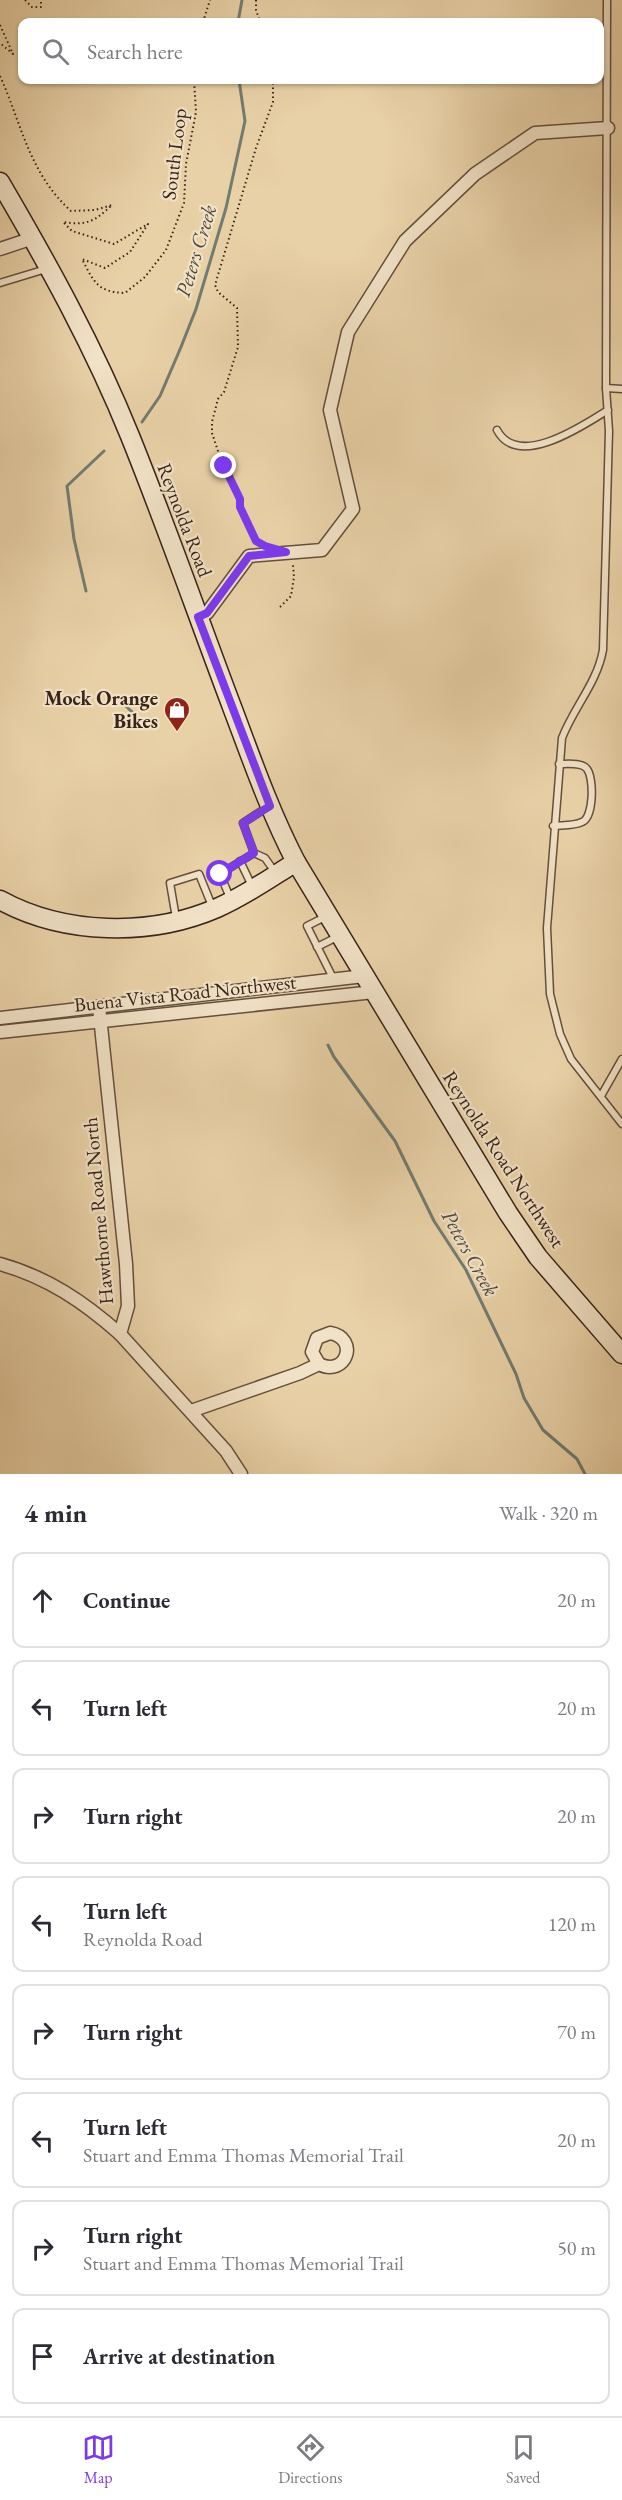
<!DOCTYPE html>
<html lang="en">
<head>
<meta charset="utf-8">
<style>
  :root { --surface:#fff; --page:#f7f7f7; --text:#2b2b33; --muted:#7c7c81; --line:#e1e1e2; --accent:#7c3aed }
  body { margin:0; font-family:"EB Garamond",serif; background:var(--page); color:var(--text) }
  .stop { position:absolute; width:18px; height:18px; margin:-14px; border:4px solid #7c3aed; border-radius:50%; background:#fff }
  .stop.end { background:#7c3aed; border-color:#fff; box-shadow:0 2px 6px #0008 }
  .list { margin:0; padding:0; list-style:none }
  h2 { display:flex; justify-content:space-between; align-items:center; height:78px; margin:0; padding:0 24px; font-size:26px }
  h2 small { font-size:20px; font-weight:400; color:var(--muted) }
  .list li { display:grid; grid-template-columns:39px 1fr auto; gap:18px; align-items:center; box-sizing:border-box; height:96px; margin:0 12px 12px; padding:0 12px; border:2px solid var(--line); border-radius:12px }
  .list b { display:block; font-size:22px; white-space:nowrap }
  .list p { margin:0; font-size:20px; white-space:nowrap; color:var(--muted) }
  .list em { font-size:20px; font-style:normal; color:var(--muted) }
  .icon { flex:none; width:33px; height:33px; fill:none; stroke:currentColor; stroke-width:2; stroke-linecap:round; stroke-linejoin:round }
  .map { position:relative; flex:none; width:622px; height:1474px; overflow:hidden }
  .search { position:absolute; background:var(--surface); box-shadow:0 2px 4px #0004; left:18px; right:18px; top:18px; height:66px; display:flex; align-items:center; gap:15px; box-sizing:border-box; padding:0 21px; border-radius:12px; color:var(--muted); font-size:22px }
  .sheet { height:942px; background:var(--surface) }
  nav { display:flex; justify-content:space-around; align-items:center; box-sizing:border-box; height:84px; border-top:2px solid var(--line); background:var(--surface); font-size:16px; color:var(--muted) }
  nav a { display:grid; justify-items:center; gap:3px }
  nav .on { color:var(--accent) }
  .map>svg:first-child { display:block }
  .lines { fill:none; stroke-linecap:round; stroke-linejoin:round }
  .stream { stroke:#717c72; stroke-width:3 }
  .lane-casing { stroke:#644f3d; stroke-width:9 }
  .street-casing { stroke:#644f3d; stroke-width:15 }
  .secondary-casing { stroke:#38241a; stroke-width:21 }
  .path { stroke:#38241a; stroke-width:2; stroke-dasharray:1.5 3; stroke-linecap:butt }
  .lane { stroke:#f1e1c6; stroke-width:6 }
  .street { stroke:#f1e1c6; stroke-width:12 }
  .secondary { stroke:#f1e1c6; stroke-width:18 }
  .route { stroke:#7c3aed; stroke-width:8 }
  .labels { text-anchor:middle; stroke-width:4.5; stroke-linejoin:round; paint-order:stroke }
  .street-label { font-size:20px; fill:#38241a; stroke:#f1e1c6 }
  .poi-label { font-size:20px; font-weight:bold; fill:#38241a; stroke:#f1e1c6; text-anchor:end }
  .water-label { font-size:21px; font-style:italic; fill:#50493e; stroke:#f1e1c6 }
</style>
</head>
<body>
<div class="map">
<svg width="622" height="1474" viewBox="0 0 622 1474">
  <rect width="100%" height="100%" fill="#e9d1a7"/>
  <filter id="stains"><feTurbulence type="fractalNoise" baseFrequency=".00333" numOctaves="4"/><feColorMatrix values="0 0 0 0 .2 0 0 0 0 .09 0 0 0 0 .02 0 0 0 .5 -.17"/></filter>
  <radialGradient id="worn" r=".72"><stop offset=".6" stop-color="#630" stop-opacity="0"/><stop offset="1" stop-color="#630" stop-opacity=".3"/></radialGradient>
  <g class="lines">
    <!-- stream -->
    <g class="stream">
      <polyline points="238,22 242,0"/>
      <polyline points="142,422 160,396 181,347 196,309 226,208 245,121 239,80"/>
      <polyline points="86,591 74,539 67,486 104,451"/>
      <polyline points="122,702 136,716"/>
      <polyline points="328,1045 334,1057 395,1141 434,1221 466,1270 516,1374 524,1398 543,1430 577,1459 585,1474"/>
    </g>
    <defs>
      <g id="lane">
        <path d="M607,0L606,388L609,431L603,650C597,683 574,707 562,738L547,928L550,994L560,1034L571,1059L622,1124"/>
        <polyline points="0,283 46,269"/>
        <polyline points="606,388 622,389"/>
        <path d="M497,430C518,470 584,425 608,410"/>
        <path d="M553,826C562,825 574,826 582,822C594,817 594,778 587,769C582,762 567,764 559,764"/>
        <polyline points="254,853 265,858 275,872"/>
        <polyline points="240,861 253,888"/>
        <polyline points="231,900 220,874 254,853 243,823 269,806"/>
        <polyline points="327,916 307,926 334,980"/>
        <polyline points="176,918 170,883 199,874 212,906"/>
        <polyline points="317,947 339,936"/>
        <polyline points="601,1096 622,1059"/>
      </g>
      <g id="street">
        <polyline points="0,249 33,238"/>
        <polyline points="198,617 207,613 249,556 322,550 353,509 330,410 348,332 405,241 475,174 535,133 608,128"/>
        <polyline points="99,1007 126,1264 128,1306 120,1334 226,1451 241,1474"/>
        <polyline points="0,1018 364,976"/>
        <polyline points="0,1032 374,992"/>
        <path d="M0,1264C47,1277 84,1302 120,1334"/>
        <path d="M191,1411L300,1373L319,1364C346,1378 360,1338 330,1333L317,1338L312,1352L319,1364"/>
      </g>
      <g id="secondary">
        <path d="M0,182C48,264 94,347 130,436C166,525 198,617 232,707C252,760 270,812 296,862L508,1213L538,1257L622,1354"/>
        <path d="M0,900C64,935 150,937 217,908C245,896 270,878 296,862"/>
      </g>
    </defs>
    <!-- lane casing -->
    <use href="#lane" class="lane-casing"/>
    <!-- street casing -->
    <use href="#street" class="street-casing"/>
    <!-- secondary casing -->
    <use href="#secondary" class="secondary-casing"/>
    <!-- path -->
    <g class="path">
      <polyline points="25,0 32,7 41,7 41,0"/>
      <polyline points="256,0 256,10 260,22"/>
      <polyline points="203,22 210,0"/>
      <polyline points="0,25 13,54 0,43"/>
      <path d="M0,76C22,125 29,173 71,211L95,210L112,205C95,221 87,226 63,222L72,231L114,244L148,224L130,252L105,268L82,259C94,282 97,292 125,293L145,277L166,250L184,203L186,164L196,112L194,80"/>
      <polyline points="261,543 256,541 240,507 240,499 224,469 212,433 212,422 218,399 224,392 238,347 237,308 218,292 215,285 256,148 273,102 273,80"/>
      <polyline points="280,607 291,596 294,577 293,565"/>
    </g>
    <!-- lane -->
    <use href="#lane" class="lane"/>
    <!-- street -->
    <use href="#street" class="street"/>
    <!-- secondary -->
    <use href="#secondary" class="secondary"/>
  </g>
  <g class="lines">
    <!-- route -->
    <polyline class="route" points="220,874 254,853 243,823 270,806 198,617 207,613 249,556 286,552 265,546 256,541 240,507 240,499 224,466"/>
  </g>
  <!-- icons -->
  <defs>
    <symbol id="shop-pin" viewBox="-11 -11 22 30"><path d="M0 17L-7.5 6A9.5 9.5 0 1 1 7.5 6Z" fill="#8f2418" stroke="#f1e1c6"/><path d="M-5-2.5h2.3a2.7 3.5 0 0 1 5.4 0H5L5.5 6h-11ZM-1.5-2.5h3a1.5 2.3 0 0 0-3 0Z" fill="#fff"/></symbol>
  </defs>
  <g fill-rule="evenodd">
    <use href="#shop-pin" x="162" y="695" width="30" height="40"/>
  </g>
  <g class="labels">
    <!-- street labels -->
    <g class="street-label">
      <text transform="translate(174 154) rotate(-83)" y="7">South Loop</text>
      <text transform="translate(185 520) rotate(69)" y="7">Reynolda Road</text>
      <text transform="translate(185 993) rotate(-6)" y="7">Buena Vista Road Northwest</text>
      <text transform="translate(504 1159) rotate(57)" y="7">Reynolda Road Northwest</text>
      <text transform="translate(98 1211) rotate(-95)" y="7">Hawthorne Road North</text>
    </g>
    <!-- poi labels -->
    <g class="poi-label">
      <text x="158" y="705">Mock Orange<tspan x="158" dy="23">Bikes</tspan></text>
    </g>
    <!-- water labels -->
    <g class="water-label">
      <text transform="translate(196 251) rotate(-73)" y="7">Peters Creek</text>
      <text transform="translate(470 1253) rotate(61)" y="7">Peters Creek</text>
    </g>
  </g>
  <rect width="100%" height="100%" filter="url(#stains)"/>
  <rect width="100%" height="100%" fill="url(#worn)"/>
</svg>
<div class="stop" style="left:220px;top:874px"></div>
<div class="stop end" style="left:224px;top:466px"></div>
<div class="search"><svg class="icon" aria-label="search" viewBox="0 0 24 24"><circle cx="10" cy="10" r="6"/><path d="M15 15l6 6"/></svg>Search here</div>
</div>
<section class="sheet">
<h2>4 min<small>Walk · 320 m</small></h2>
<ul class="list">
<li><svg class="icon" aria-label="ahead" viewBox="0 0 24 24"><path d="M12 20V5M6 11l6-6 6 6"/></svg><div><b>Continue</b></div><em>20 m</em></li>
<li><svg class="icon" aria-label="left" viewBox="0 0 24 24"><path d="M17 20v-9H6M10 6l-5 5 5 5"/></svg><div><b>Turn left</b></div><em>20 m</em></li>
<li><svg class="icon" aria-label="right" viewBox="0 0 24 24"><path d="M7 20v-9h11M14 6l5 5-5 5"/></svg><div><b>Turn right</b></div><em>20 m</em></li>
<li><svg class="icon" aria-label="left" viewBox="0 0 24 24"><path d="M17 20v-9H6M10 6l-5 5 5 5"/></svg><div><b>Turn left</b><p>Reynolda Road</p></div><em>120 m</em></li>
<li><svg class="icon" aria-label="right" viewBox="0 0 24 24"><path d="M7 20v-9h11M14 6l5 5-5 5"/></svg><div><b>Turn right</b></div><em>70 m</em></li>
<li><svg class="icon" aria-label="left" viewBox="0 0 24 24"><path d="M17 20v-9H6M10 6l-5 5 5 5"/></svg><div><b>Turn left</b><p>Stuart and Emma Thomas Memorial Trail</p></div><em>20 m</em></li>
<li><svg class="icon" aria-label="right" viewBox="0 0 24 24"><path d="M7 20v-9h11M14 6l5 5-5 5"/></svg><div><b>Turn right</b><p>Stuart and Emma Thomas Memorial Trail</p></div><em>50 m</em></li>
<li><svg class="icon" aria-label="arrive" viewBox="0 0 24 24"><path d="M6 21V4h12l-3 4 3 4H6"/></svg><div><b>Arrive at destination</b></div></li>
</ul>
</section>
<nav>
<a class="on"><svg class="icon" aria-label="map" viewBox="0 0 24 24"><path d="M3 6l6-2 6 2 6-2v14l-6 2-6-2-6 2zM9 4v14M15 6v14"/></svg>Map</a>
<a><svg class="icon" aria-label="directions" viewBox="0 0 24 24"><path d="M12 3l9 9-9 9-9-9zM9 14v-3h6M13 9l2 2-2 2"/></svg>Directions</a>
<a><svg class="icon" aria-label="saved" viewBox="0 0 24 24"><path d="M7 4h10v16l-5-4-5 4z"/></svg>Saved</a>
</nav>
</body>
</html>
